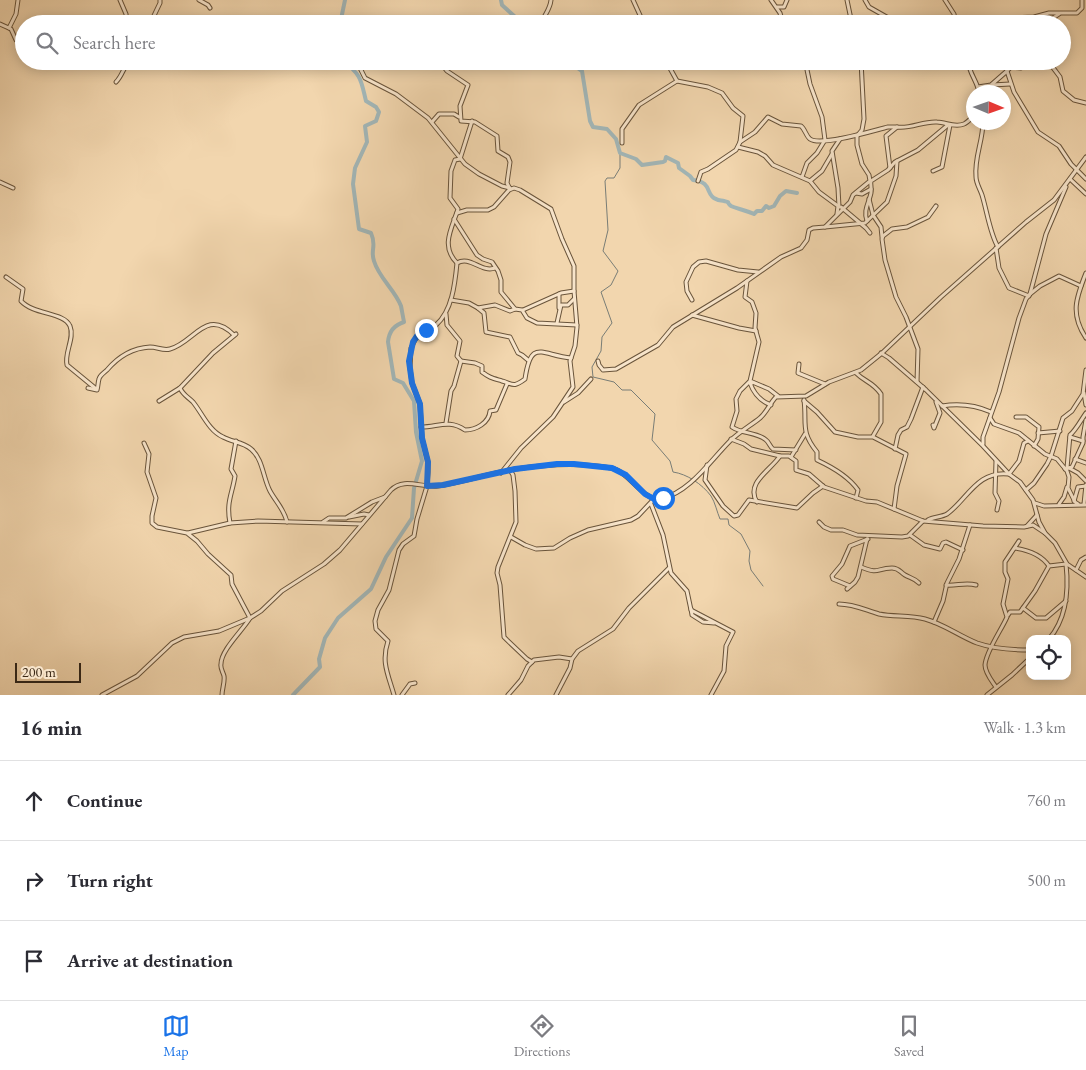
<!DOCTYPE html>
<html lang="en">
<head>
<meta charset="utf-8">
<style>
  :root { --surface:#fff; --page:#f2f2f3; --text:#2b2b33; --muted:#7c7c81; --line:#e1e1e2; --accent:#1a73e8 }
  body { margin:0; font-family:"EB Garamond",serif; background:var(--page); color:var(--text) }
  .controls { position:absolute; right:15px; bottom:15px; display:grid; overflow:hidden; border-radius:10px; box-shadow:0 2px 12px #0003 }
  .controls button { width:45px; height:45px; display:grid; place-items:center; padding:0; border:0; border-bottom:1px solid var(--line); background:var(--surface); color:var(--text); font:25px sans-serif }
  .compass { position:absolute; left:966px; top:85px; width:45px; height:45px; border-radius:50%; background:var(--surface); box-shadow:0 2px 12px #0003; rotate:92deg }
  .scale { position:absolute; left:15px; bottom:12px; width:66px; box-sizing:border-box; padding-left:5px; border:2px solid #3b2815; border-top:0; font-size:14px; line-height:18px; white-space:nowrap; color:#3b2815; -webkit-text-stroke:4px #f7e4ca; paint-order:stroke }
  .stop { position:absolute; width:15px; height:15px; margin:-11px; border:4px solid #1a73e8; border-radius:50%; background:#fff }
  .stop.end { background:#1a73e8; border-color:#fff; box-shadow:0 1px 5px #0008 }
  .list { margin:0; padding:0; list-style:none }
  h2 { display:flex; justify-content:space-between; align-items:center; height:65px; margin:0; padding:0 20px; font-size:21px }
  h2 small { font-size:16px; font-weight:400; color:var(--muted) }
  .list li { display:grid; grid-template-columns:32px 1fr auto; gap:15px; align-items:center; box-sizing:border-box; height:80px; padding:0 20px; border-top:1px solid var(--line) }
  .list b { display:block; font-size:19px; white-space:nowrap }
  .list em { font-size:16px; font-style:normal; color:var(--muted) }
  .icon { flex:none; width:28px; height:28px; fill:none; stroke:currentColor; stroke-width:2; stroke-linecap:round; stroke-linejoin:round }
  .map { position:relative; flex:none; width:1086px; height:695px; overflow:hidden }
  .search { position:absolute; background:var(--surface); box-shadow:0 2px 12px #0003; left:15px; right:15px; top:15px; height:55px; display:flex; align-items:center; gap:12px; box-sizing:border-box; padding:0 18px; border-radius:28px; color:var(--muted); font-size:19px }
  .sheet { height:305px; background:var(--surface) }
  nav { display:flex; justify-content:space-around; align-items:center; box-sizing:border-box; height:70px; border-top:1px solid var(--line); background:var(--surface); font-size:14px; color:var(--muted) }
  nav a { display:grid; justify-items:center; gap:2px }
  nav .on { color:var(--accent) }
  .map>svg:first-child { display:block }
  .lines { fill:none; stroke-linecap:round; stroke-linejoin:round }
  .stream { stroke:#797d76; stroke-width:1 }
  .river { stroke:#a2b6b7; stroke-width:4 }
  .minor-casing { stroke:#69543b; stroke-width:5 }
  .minor { stroke:#f7e4ca; stroke-width:3 }
  .route { stroke:#1a73e8; stroke-width:6 }
</style>
</head>
<body>
<div class="map">
<svg width="1086" height="695" viewBox="0 0 1086 695">
  <rect width="100%" height="100%" fill="#f2d6ae"/>
  <filter id="stains"><feTurbulence type="fractalNoise" baseFrequency=".004" numOctaves="4"/><feColorMatrix values="0 0 0 0 .2 0 0 0 0 .09 0 0 0 0 .02 0 0 0 .5 -.17"/></filter>
  <radialGradient id="worn" r=".72"><stop offset=".6" stop-color="#630" stop-opacity="0"/><stop offset="1" stop-color="#630" stop-opacity=".3"/></radialGradient>
  <g class="lines">
    <!-- stream -->
    <path class="stream" d="M620,153V168L614,178H607L605,181L608,230L603,251L618,271L611,285L601,292L612,323L602,337L601,351L592,367L593,377L614,382L622,390H631L655,414L652,440L670,461L673,472C687,474 702,484 711,496C715,502 717,512 720,519H728L729,525L741,534L750,551L749,561L751,570L763,586"/>
    <!-- river -->
    <g class="river">
      <polyline points="501,0 502,5 523,24"/>
      <polyline points="340,24 345,0"/>
      <path d="M568,61L582,71L590,121L593,127L607,129L616,139L620,153L636,159L642,165L663,162L665,161L666,157L678,163L679,168L690,176L693,180C713,182 705,195 716,199C719,201 722,200 724,201C732,203 725,201 731,206C735,208 748,211 754,214L757,211H762L766,206L769,208L774,206L780,196L786,191L797,193"/>
      <path d="M293,695L320,667L319,659L325,638L338,618L371,589L386,557L412,518L414,488L422,461L416,432L414,401L403,383L394,379L388,342C389,331 394,325 404,322C403,317 402,311 401,306C395,290 379,278 374,261C370,250 377,246 371,233L359,229L353,184L355,168L367,142L365,126L376,121L379,112L376,107L366,101C361,81 362,75 343,61"/>
    </g>
    <defs>
      <g id="minor">
        <polyline points="120,0 126,14 127,24"/>
        <polyline points="199,0 208,5 210,8"/>
        <polyline points="633,0 644,24"/>
        <polyline points="771,0 780,13 783,24"/>
        <polyline points="847,0 852,24"/>
        <polyline points="865,0 869,7 899,24"/>
        <polyline points="945,0 954,14 956,24"/>
        <polyline points="777,7 784,7 787,0"/>
        <polyline points="955,20 1034,17 1049,13 1077,13 1082,8 1082,0"/>
        <polyline points="0,24 11,29 16,40"/>
        <polyline points="150,24 160,3 160,0"/>
        <path d="M541,24C544,15 550,10 551,0"/>
        <polyline points="1051,24 1053,18 1059,14"/>
        <polyline points="9,28 16,14 18,0"/>
        <polyline points="352,61 360,68 365,78 396,94 428,118 465,164 479,174 502,186 510,188"/>
        <polyline points="439,61 447,71 468,85 460,106 461,121 475,122 497,136 498,151 508,157 510,162 507,183 509,187"/>
        <polyline points="666,61 677,81"/>
        <path d="M968,61C969,73 977,81 979,92"/>
        <polyline points="1028,61 1021,68 1011,67 1007,71 1014,92 1038,132 1059,146 1071,164 1086,179"/>
        <polyline points="1048,61 1060,77 1063,91 1074,100 1086,103"/>
        <path d="M116,82C123,75 123,67 130,61"/>
        <polyline points="992,85 1010,84"/>
        <polyline points="978,87 991,85 1007,71"/>
        <polyline points="432,122 439,114 454,114 459,117"/>
        <path d="M983,122C983,141 974,158 976,177C976,183 980,189 982,195C987,211 990,234 998,247"/>
        <path d="M740,142L755,132L768,117L782,124L801,126C805,129 806,136 810,139C821,147 875,130 888,127H897"/>
        <polyline points="622,143 622,129 639,105 677,81 708,87 722,93 733,108 743,116 740,142 736,150 708,169 701,172 698,181"/>
        <polyline points="738,147 758,152 765,156 773,165 810,181 819,192 838,206 837,214"/>
        <path d="M890,168L886,136L897,127C911,129 923,121 937,122C946,122 954,128 964,124C967,123 971,118 974,116"/>
        <polyline points="933,171 942,167 950,125"/>
        <polyline points="802,177 807,163 817,153 825,140 822,117 810,84 806,65 802,61"/>
        <polyline points="1070,179 1086,194"/>
        <polyline points="810,181 822,171 832,154"/>
        <polyline points="0,182 13,188"/>
        <polyline points="856,193 862,194 871,189"/>
        <polyline points="869,199 873,215 881,227 882,237"/>
        <polyline points="839,207 838,188 832,151 840,139"/>
        <polyline points="841,207 866,228 870,233"/>
        <polyline points="457,213 467,210 488,210 494,207 509,190 514,188 520,190 551,209 562,239 574,266 574,291 577,327 575,346 570,361 573,387 553,417 521,448 501,473"/>
        <polyline points="454,219 477,255 483,259 492,262 498,271 501,280 501,292 515,309 522,310 527,318 537,323 577,325"/>
        <path d="M867,221C863,210 869,203 871,193C872,189 870,184 871,181L888,170L895,162L918,150L948,125"/>
        <polyline points="825,227 865,223 887,202 896,176 897,161"/>
        <polyline points="996,248 999,268 1009,288 1029,296"/>
        <path d="M457,263C470,255 481,273 495,268"/>
        <path d="M1086,273C1076,298 1070,314 1086,338"/>
        <path d="M6,277L23,289L21,301C34,315 64,312 70,326C75,338 64,353 67,365L95,388"/>
        <polyline points="747,281 745,297 752,302 756,313 755,328 759,342 750,381 769,389 778,396"/>
        <polyline points="1030,294 1046,234 1066,187"/>
        <polyline points="451,300 469,303 478,308 495,305 510,311 515,309"/>
        <polyline points="692,300 687,291 686,282 693,267 699,262 706,261 738,270 758,272"/>
        <polyline points="478,308 484,313 486,332 510,337 518,353 522,355 528,360"/>
        <polyline points="559,308 559,294"/>
        <polyline points="523,310 561,293 574,291"/>
        <polyline points="446,314 447,325 460,341 457,356 461,361 454,386 451,391 446,423"/>
        <polyline points="692,315 739,328 756,331"/>
        <polyline points="557,323 561,305 568,305 574,299"/>
        <polyline points="881,353 889,358 926,390 983,446 1009,474 1020,482 1033,500 1039,522 1045,533 1055,543 1067,564 1086,577"/>
        <path d="M461,361L475,363L482,366V372C490,378 492,378 502,381C513,384 513,388 525,379C531,338 541,355 571,358"/>
        <polyline points="598,361 599,365 603,370 616,369 658,345 673,327 737,288 781,257 801,248 807,240 809,230 813,228 825,227 850,202 853,195 870,181 869,175 862,164 857,145 857,136 862,130 864,119 861,61"/>
        <polyline points="799,364 798,373 825,384"/>
        <path d="M856,373C865,382 873,382 881,394V422L873,436"/>
        <polyline points="917,382 918,349 906,317 896,297 885,260 882,239 883,236 892,229 907,227 928,217 936,206"/>
        <path d="M750,383C754,394 760,401 771,405"/>
        <path d="M752,383L749,382L740,391L736,399L737,411L732,427C742,434 757,432 766,440C769,442 770,447 773,449L796,450"/>
        <path d="M88,388L97,390C98,387 98,382 99,379C100,375 104,373 107,370C118,357 132,348 150,347C157,347 163,351 170,349C194,343 206,307 234,335"/>
        <path d="M180,388C183,395 188,397 193,402C202,413 209,431 223,437C232,442 243,442 251,449C263,459 263,478 270,491C276,502 284,509 287,522"/>
        <polyline points="1084,393 1086,405"/>
        <path d="M804,400C807,424 800,431 817,452V460C832,467 849,477 858,490L856,498"/>
        <polyline points="159,401 180,388 213,353 236,334"/>
        <polyline points="804,401 817,412 835,432 858,437 873,437 906,454 897,486 894,509"/>
        <polyline points="564,402 578,393 591,379"/>
        <path d="M942,406C960,403 975,405 991,412"/>
        <polyline points="1016,417 1026,417 1039,427 1038,439 1034,446"/>
        <polyline points="990,418 994,424 1019,433 1045,454 1057,459 1067,471 1069,477 1068,488 1075,502 1078,504"/>
        <polyline points="933,425 934,428 940,413 936,402"/>
        <path d="M421,427C438,427 449,419 465,430C476,430 489,423 490,411L496,410L507,384"/>
        <polyline points="1038,433 1060,431"/>
        <polyline points="1070,437 1083,441"/>
        <polyline points="731,439 744,444 751,449 780,456 789,456 796,461 796,470 809,474 824,487 866,501 877,502 923,521 983,526 1024,527 1033,525 1045,533"/>
        <path d="M144,443L149,454L147,472L156,498L152,516V523L157,527L187,533L197,541L208,554L231,575L232,584L250,618C243,630 221,650 221,664C220,668 223,672 224,676C225,682 222,689 222,695"/>
        <polyline points="983,444 983,437 999,392 1019,318 1026,299 1030,294 1040,286 1059,276 1081,286"/>
        <polyline points="895,449 898,435 901,430 907,427 911,419 923,387"/>
        <polyline points="791,457 805,434"/>
        <polyline points="1075,459 1086,463"/>
        <polyline points="996,461 995,493 999,501 997,510"/>
        <polyline points="707,465 705,480 723,506 734,516 738,515 749,500 797,508 813,493 823,486"/>
        <path d="M1067,468L1070,435C1076,430 1081,420 1086,413"/>
        <polyline points="1069,468 1078,473 1086,481"/>
        <polyline points="1065,469 1072,467 1083,443 1083,437 1086,420"/>
        <polyline points="510,470 513,475 515,491 516,522 498,567 497,573 500,585 504,637 507,640 527,659 532,662"/>
        <polyline points="1026,490 1034,483 1047,464 1051,456 1063,418 1072,411 1083,394 1086,370"/>
        <polyline points="1074,501 1078,487 1086,486"/>
        <path d="M757,502C745,483 771,470 780,456"/>
        <polyline points="1035,503 1044,506 1086,505"/>
        <polyline points="651,504 663,535 671,573 687,591 691,610 733,632 726,646 724,671 711,695"/>
        <polyline points="1059,504 1064,497 1067,487"/>
        <polyline points="1084,504 1086,485"/>
        <polyline points="349,517 364,514 369,515"/>
        <path d="M928,520C933,517 942,517 947,514C967,500 977,470 1009,474L1019,461L1024,443L1028,441"/>
        <polyline points="323,522 329,518 346,518 372,502 385,497"/>
        <polyline points="819,522 824,527 831,530 843,530 857,535 902,537 908,536 923,521"/>
        <path d="M230,523C226,502 232,495 235,476L231,469L236,441"/>
        <polyline points="1027,526 1037,515"/>
        <polyline points="188,533 230,523 258,521 362,524"/>
        <polyline points="910,535 924,545 940,549 943,543 946,542 963,550"/>
        <polyline points="511,537 525,545 536,549 554,548 570,538 588,530 631,520 638,516 654,499"/>
        <path d="M1015,548C1028,550 1041,554 1049,566"/>
        <path d="M861,567C880,575 876,568 892,568C899,568 900,572 905,575C910,578 914,578 919,583"/>
        <polyline points="1076,570 1081,560 1086,557"/>
        <path d="M946,585C956,586 966,582 976,585"/>
        <polyline points="850,586 833,579 832,576 842,564 850,546 868,539"/>
        <polyline points="847,589 855,582 858,577 867,539"/>
        <path d="M839,604C854,604 865,610 879,614C894,617 910,615 925,619C944,624 959,636 977,643C994,649 1012,650 1030,650"/>
        <polyline points="1023,608 1036,618 1046,618 1066,601"/>
        <polyline points="691,609 692,615 703,622 714,623"/>
        <polyline points="1008,615 1010,612 1020,612 1035,591 1049,566 1066,564"/>
        <polyline points="934,622 943,601 947,583 959,559 970,525"/>
        <path d="M1049,639C1067,618 1069,591 1066,564"/>
        <path d="M996,687C992,681 985,673 985,665C986,651 1002,629 1007,617L1003,604L1008,579L1005,572V562L1019,541"/>
        <path d="M102,695L137,676L172,643L184,637L219,631L250,618L261,611L282,591L324,564L340,550L391,490C404,477 421,488 438,486C464,482 490,473 516,469C547,464 579,462 611,468C629,471 643,502 661,499C690,492 710,461 730,441C739,432 750,426 760,418C767,412 770,403 776,397L806,396L829,382L861,370L882,353L941,297L1026,222L1054,200L1086,157"/>
        <path d="M394,695C388,674 381,662 388,641L376,629L375,621L378,610L389,590L399,550L403,544L414,536L417,519L427,486L428,472V462L422,438L420,404L412,383L410,368L411,348L416,338C422,333 430,330 436,325C452,311 455,284 457,263C440,246 452,228 458,209L450,198L451,171L455,160L460,159L472,121"/>
        <polyline points="402,695 410,684 415,683"/>
        <polyline points="508,695 521,680 528,666 534,660 559,657 572,659"/>
        <polyline points="556,695 570,668 572,659 578,651 613,629 629,608 669,568"/>
        <polyline points="987,695 1012,675 1030,658"/>
      </g>
    </defs>
    <!-- minor casing -->
    <use href="#minor" class="minor-casing"/>
    <!-- minor -->
    <use href="#minor" class="minor"/>
  </g>
  <g class="lines">
    <!-- route -->
    <polyline class="route" points="426,330 417,336 413,342 409,361 412,383 420,404 422,438 428,462 427,486 443,485 515,469 557,464 574,464 612,468 626,475 645,494 654,499 663,498"/>
  </g>
  <rect width="100%" height="100%" filter="url(#stains)"/>
  <rect width="100%" height="100%" fill="url(#worn)"/>
</svg>
<div class="controls">
<button><svg class="icon" aria-label="locate" viewBox="0 0 24 24"><circle cx="12" cy="12" r="6"/><path d="M12 2v4M12 18v4M2 12h4M18 12h4"/></svg></button>
</div>
<svg class="compass" viewBox="-18 -18 36 36"><path d="M0-13l5 13h-10z" fill="#e53935"/><path d="M0 13l5-13h-10z" fill="#7c7c81"/></svg>
<div class="scale">200 m</div>
<div class="stop" style="left:663px;top:498px"></div>
<div class="stop end" style="left:426px;top:330px"></div>
<div class="search"><svg class="icon" aria-label="search" viewBox="0 0 24 24"><circle cx="10" cy="10" r="6"/><path d="M15 15l6 6"/></svg>Search here</div>
</div>
<section class="sheet">
<h2>16 min<small>Walk · 1.3 km</small></h2>
<ul class="list">
<li><svg class="icon" aria-label="ahead" viewBox="0 0 24 24"><path d="M12 20V5M6 11l6-6 6 6"/></svg><div><b>Continue</b></div><em>760 m</em></li>
<li><svg class="icon" aria-label="right" viewBox="0 0 24 24"><path d="M7 20v-9h11M14 6l5 5-5 5"/></svg><div><b>Turn right</b></div><em>500 m</em></li>
<li><svg class="icon" aria-label="arrive" viewBox="0 0 24 24"><path d="M6 21V4h12l-3 4 3 4H6"/></svg><div><b>Arrive at destination</b></div></li>
</ul>
</section>
<nav>
<a class="on"><svg class="icon" aria-label="map" viewBox="0 0 24 24"><path d="M3 6l6-2 6 2 6-2v14l-6 2-6-2-6 2zM9 4v14M15 6v14"/></svg>Map</a>
<a><svg class="icon" aria-label="directions" viewBox="0 0 24 24"><path d="M12 3l9 9-9 9-9-9zM9 14v-3h6M13 9l2 2-2 2"/></svg>Directions</a>
<a><svg class="icon" aria-label="saved" viewBox="0 0 24 24"><path d="M7 4h10v16l-5-4-5 4z"/></svg>Saved</a>
</nav>
</body>
</html>
